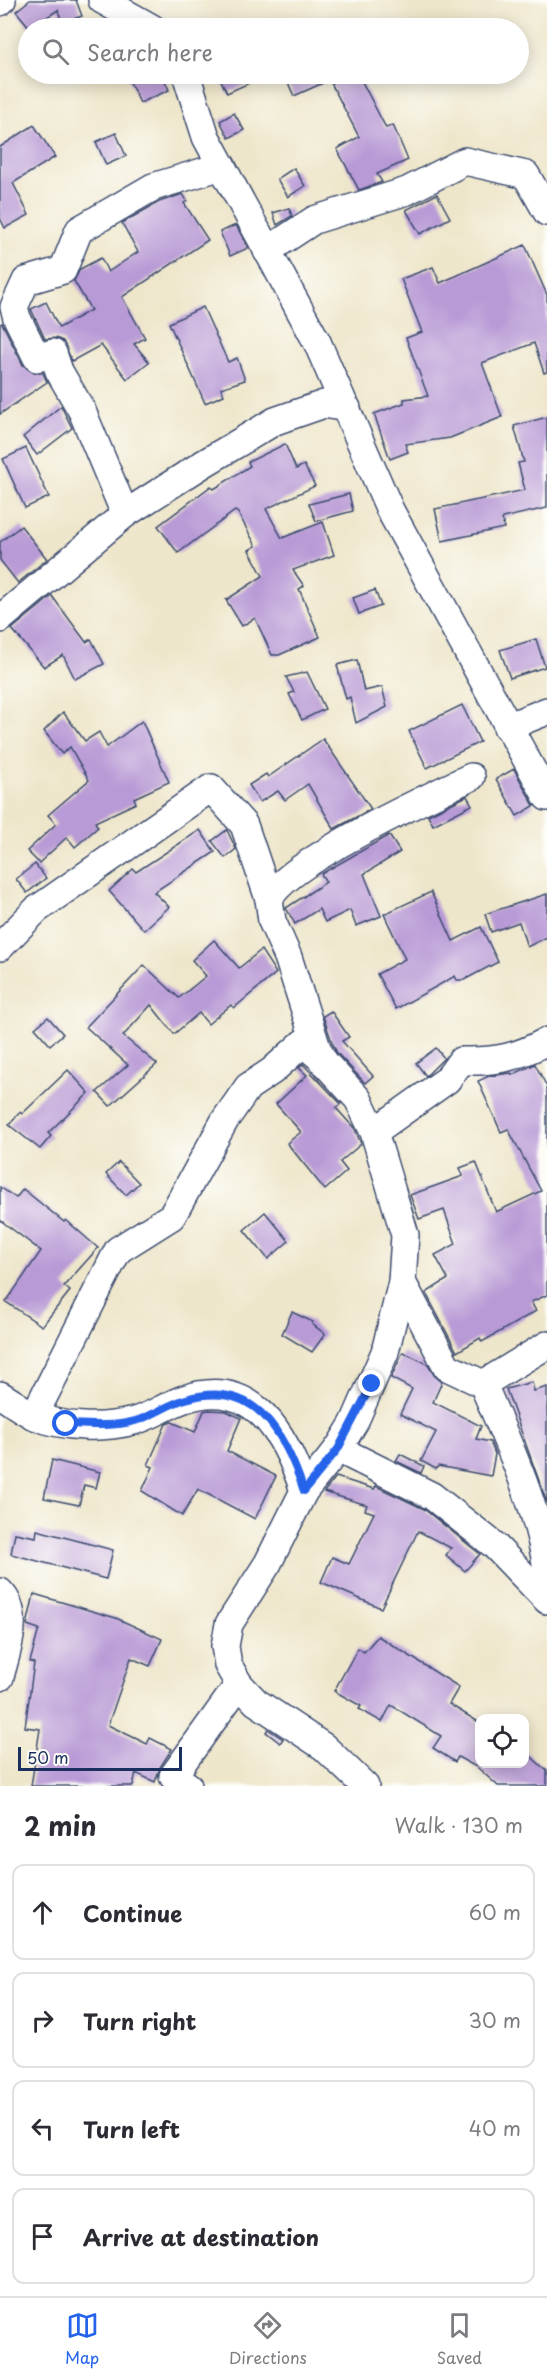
<!DOCTYPE html>
<html lang="en">
<head>
<meta charset="utf-8">
<style>
  :root { --surface:#fff; --page:#f7f7f7; --text:#2b2b33; --muted:#7c7c81; --line:#e1e1e2; --accent:#2563eb }
  body { margin:0; font-family:"Playpen Sans",sans-serif; background:var(--page); color:var(--text) }
  .controls { position:absolute; right:18px; bottom:18px; display:grid; overflow:hidden; border-radius:12px; box-shadow:0 3px 15px #0003 }
  .controls button { width:54px; height:54px; display:grid; place-items:center; padding:0; border:0; border-bottom:2px solid var(--line); background:var(--surface); color:var(--text); font:30px sans-serif }
  .scale { position:absolute; left:18px; bottom:15px; width:164px; box-sizing:border-box; padding-left:6px; border:3px solid #1b2f5e; border-top:0; font-size:16px; line-height:21px; white-space:nowrap; color:#1b2f5e; -webkit-text-stroke:4px #fdfcf7; paint-order:stroke }
  .stop { position:absolute; width:18px; height:18px; margin:-14px; border:4px solid #2563eb; border-radius:50%; background:#fff }
  .stop.end { background:#2563eb; border-color:#fff; box-shadow:0 2px 6px #0008 }
  .list { margin:0; padding:0; list-style:none }
  h2 { display:flex; justify-content:space-between; align-items:center; height:78px; margin:0; padding:0 24px; font-size:26px }
  h2 small { font-size:20px; font-weight:400; color:var(--muted) }
  .list li { display:grid; grid-template-columns:39px 1fr auto; gap:18px; align-items:center; box-sizing:border-box; height:96px; margin:0 12px 12px; padding:0 12px; border:2px solid var(--line); border-radius:12px }
  .list b { display:block; font-size:22px; white-space:nowrap }
  .list em { font-size:20px; font-style:normal; color:var(--muted) }
  .icon { flex:none; width:33px; height:33px; fill:none; stroke:currentColor; stroke-width:2; stroke-linecap:round; stroke-linejoin:round }
  .map { position:relative; flex:none; width:547px; height:1786px; overflow:hidden }
  .search { position:absolute; background:var(--surface); box-shadow:0 3px 15px #0003; left:18px; right:18px; top:18px; height:66px; display:flex; align-items:center; gap:15px; box-sizing:border-box; padding:0 21px; border-radius:33px; color:var(--muted); font-size:22px }
  .sheet { height:510px; background:var(--surface) }
  nav { display:flex; justify-content:space-around; align-items:center; box-sizing:border-box; height:84px; border-top:2px solid var(--line); background:var(--surface); font-size:16px; color:var(--muted) }
  nav a { display:grid; justify-items:center; gap:3px }
  nav .on { color:var(--accent) }
  .map>svg:first-child { display:block }
  .building { fill:#b89ad6 }
  .lines { fill:none; stroke-linecap:round; stroke-linejoin:round }
  .minor-casing { stroke:#3b4a6e; stroke-width:30 }
  .minor { stroke:#fff; stroke-width:27 }
  .route { stroke:#2563eb; stroke-width:8 }
</style>
</head>
<body>
<div class="map">
<svg width="547" height="1786" viewBox="0 0 547 1786">
  <rect width="100%" height="100%" fill="#fdfcf7"/>
  <filter id="ink" filterUnits="userSpaceOnUse"><feTurbulence type="fractalNoise" baseFrequency=".0167" numOctaves="2"/><feDisplacementMap in="SourceGraphic" scale="12" xChannelSelector="R" yChannelSelector="G"/><feConvolveMatrix kernelMatrix="1 2 1 2 8 2 1 2 1" color-interpolation-filters="sRGB"/></filter>
  <filter id="wash" filterUnits="userSpaceOnUse"><feTurbulence type="fractalNoise" baseFrequency=".008" numOctaves="4" result="noise"/><feDisplacementMap in="SourceGraphic" scale="24" xChannelSelector="R" yChannelSelector="G"/><feGaussianBlur stdDeviation="1.35" result="paint"/><feColorMatrix in="noise" values="0 0 0 0 0 0 0 0 0 0 0 0 0 0 0 0 0 1.4 0 .05"/><feComposite in="paint" operator="in"/></filter>
  <g filter="url(#wash)">
    <rect width="100%" height="100%" fill="#eee6ca"/>
    <g id="blocks">
      <!-- building -->
      <g class="building">
        <polygon points="30,0 76,0 82,16 62,23 58,10 30,28 16,11"/>
        <polygon points="126,74 162,74 169,90 140,103"/>
        <polygon points="218,74 269,74 227,93"/>
        <polygon points="284,74 343,74 294,96"/>
        <polygon points="349,74 358,74 386,128 393,125 408,160 377,174 382,182 359,190 337,149 359,137 331,83"/>
        <polygon points="234,113 244,130 229,138 220,121"/>
        <polygon points="34,125 55,157 13,183 29,215 5,228 0,218 0,147"/>
        <polygon points="116,133 126,156 106,165 96,142"/>
        <polygon points="294,168 305,186 288,197 277,179"/>
        <polygon points="183,194 187,201 184,203 208,240 122,297 145,338 134,344 149,362 127,379 101,345 72,361 63,341 56,338 45,339 31,309 46,302 59,328 91,310 74,281 80,269 101,258 108,272 138,252 122,223 159,202"/>
        <polygon points="437,194 450,218 420,234 406,210"/>
        <polygon points="289,208 292,216 277,225 273,213"/>
        <polygon points="236,225 248,248 230,256 220,232"/>
        <polygon points="525,245 547,295 547,372 544,373 534,343 482,363 502,417 450,438 405,444 408,452 390,459 374,414 404,403 404,399 428,396 406,338 422,332 401,279 433,267 440,283"/>
        <polygon points="203,307 228,362 237,358 245,380 221,388 224,395 205,403 169,323"/>
        <polygon points="2,323 23,365 34,373 43,373 47,382 0,414 0,324"/>
        <polygon points="61,406 72,428 37,455 23,437"/>
        <polygon points="547,417 547,508 502,518 504,528 442,541 435,509 525,490 518,463 524,462 514,426"/>
        <polygon points="285,444 296,469 304,465 315,486 266,509 282,538 323,522 334,555 293,570 304,586 299,589 320,637 279,655 272,655 255,618 242,626 226,600 263,576 249,550 256,546 238,513 235,511 178,553 158,526 211,486 214,489 250,466 248,462"/>
        <polygon points="26,448 49,497 25,508 3,459"/>
        <polygon points="349,494 353,511 316,521 309,504"/>
        <polygon points="21,526 47,559 18,583 0,560 0,542"/>
        <polygon points="375,590 381,606 359,614 353,598"/>
        <polygon points="52,596 86,642 91,639 104,664 75,679 63,655 44,667 12,629"/>
        <polygon points="536,639 545,667 510,678 500,650"/>
        <polygon points="357,660 364,691 382,687 387,707 356,723 350,697 346,699 337,665"/>
        <polygon points="307,672 325,709 302,720 289,694 294,692 286,677"/>
        <polygon points="462,705 480,742 427,768 409,731"/>
        <polygon points="63,712 85,741 99,732 107,747 142,721 169,782 134,798 136,803 95,822 98,827 75,847 67,837 39,863 27,851 56,824 48,815 89,780 70,747 62,754 44,731"/>
        <polygon points="323,739 371,809 334,829 308,784 285,800 278,791 260,802 249,785 266,774 268,777"/>
        <polygon points="514,769 534,806 517,816 496,779"/>
        <polygon points="467,796 472,805 433,825 428,815"/>
        <polygon points="200,830 215,852 154,892 169,907 144,930 109,891 133,869 136,872"/>
        <polygon points="227,830 236,849 225,858 212,841"/>
        <polygon points="389,835 400,852 364,874 381,916 356,926 350,910 325,922 319,909 295,924 286,908 326,882 321,874"/>
        <polygon points="35,864 46,878 27,893 16,879"/>
        <polygon points="431,892 453,941 481,927 498,962 464,980 457,980 455,976 396,1009 377,974 405,959 384,914"/>
        <polygon points="547,894 547,937 527,947 519,922 491,932 485,914"/>
        <polygon points="214,940 239,968 261,950 276,973 234,1008 231,1005 208,1024 199,1013 174,1034 151,1005 123,1036 157,1064 110,1106 97,1092 128,1065 86,1027 144,965 179,998 206,976 192,960"/>
        <polygon points="331,1011 349,1037 342,1041 373,1076 365,1083 337,1053 332,1042 323,1016"/>
        <polygon points="48,1017 63,1034 50,1045 35,1028"/>
        <polygon points="436,1048 444,1058 426,1076 416,1063"/>
        <polygon points="303,1064 341,1104 336,1108 355,1129 361,1144 340,1162 347,1171 325,1190 287,1143 301,1132 276,1104 307,1075 299,1068"/>
        <polygon points="535,1064 547,1087 547,1295 531,1302 536,1311 482,1342 480,1338 457,1352 426,1293 448,1279 435,1255 456,1244 444,1210 419,1219 410,1195 463,1176 460,1168 476,1162 496,1212 541,1191 508,1129 501,1132 478,1081 489,1076 511,1073 512,1075"/>
        <polygon points="68,1070 89,1093 48,1133 51,1136 40,1149 9,1125 20,1112 22,1114"/>
        <polygon points="119,1162 139,1183 126,1195 106,1174"/>
        <polygon points="0,1187 16,1198 23,1189 64,1222 66,1220 98,1248 64,1286 70,1291 42,1326 6,1302 41,1251 0,1220"/>
        <polygon points="265,1212 289,1241 268,1259 244,1230"/>
        <polygon points="292,1312 313,1322 312,1324 325,1334 312,1352 282,1334"/>
        <polygon points="403,1352 428,1364 434,1375 442,1382 433,1402 481,1426 476,1439 490,1442 495,1454 491,1476 438,1466 436,1469 421,1461 436,1432 400,1414 412,1389 391,1378"/>
        <polygon points="532,1382 534,1391 547,1387 547,1503 506,1389"/>
        <polygon points="209,1410 226,1411 241,1418 227,1451 276,1476 255,1519 198,1489 182,1516 142,1491 153,1467 148,1465 166,1424 172,1422 195,1432 204,1411"/>
        <polygon points="400,1454 424,1466 421,1473 396,1461"/>
        <polygon points="52,1460 100,1472 96,1488 84,1485 79,1505 44,1498"/>
        <polygon points="336,1477 374,1489 376,1486 424,1509 480,1554 465,1571 446,1555 451,1548 418,1531 381,1608 321,1582 332,1557 349,1564 374,1513 365,1510 367,1505 324,1492"/>
        <polygon points="37,1530 113,1550 106,1579 11,1554 15,1533 36,1537"/>
        <polygon points="34,1594 116,1618 162,1639 150,1666 131,1658 108,1725 147,1744 150,1738 172,1749 160,1767 155,1782 136,1773 133,1786 31,1786 40,1729 25,1727 34,1663 30,1662 39,1629 27,1625"/>
        <polygon points="378,1636 459,1687 449,1704 480,1723 480,1764 525,1764 525,1751 547,1771 547,1786 498,1786 478,1768 458,1757 455,1762 433,1748 441,1736 391,1705 382,1722 359,1709 361,1706 334,1691 358,1648 364,1652"/>
        <polygon points="268,1729 283,1739 280,1743 266,1732"/>
      </g>
    </g>
  </g>
  <g filter="url(#ink)">
    <use href="#blocks" fill-opacity="0" stroke="#3b4a6e" stroke-width="1.5"/>
    <g class="lines">
      <defs>
        <g id="minor">
          <polyline points="102,0 152,28"/>
          <polyline points="0,2 2,0"/>
          <polyline points="186,74 206,137 317,342 390,510 547,797"/>
          <polyline points="267,251 314,220 407,191 465,161 526,175 547,212"/>
          <polyline points="125,514 82,411 59,371 53,353 37,358 17,318 14,307 26,281 63,270 79,230 153,187 222,166"/>
          <polyline points="0,619 125,514 203,464 275,421 324,404 347,408"/>
          <polyline points="507,727 547,711"/>
          <path d="M269,899C288,862 429,797 471,777"/>
          <path d="M0,947L36,910L211,788L244,825L269,899L272,921L288,957L317,1048L324,1062L358,1099L374,1132L405,1235L402,1282L447,1367L483,1384C508,1444 537,1504 547,1569"/>
          <path d="M374,1132L447,1080L461,1061C495,1062 516,1058 547,1041"/>
          <polyline points="483,1384 547,1345"/>
          <path d="M0,1395C11,1401 23,1411 35,1416C64,1428 103,1429 134,1421C152,1416 167,1405 184,1399C253,1375 286,1435 304,1491"/>
          <polyline points="34,1416 118,1250 172,1216 225,1120 248,1087 272,1071 303,1043 323,1060"/>
          <polyline points="338,1449 432,1496 494,1545 547,1600"/>
          <path d="M0,1592C22,1614 6,1652 0,1677"/>
          <polyline points="188,1786 173,1776 239,1684"/>
          <polyline points="365,1786 324,1747 256,1702 239,1684 228,1665 225,1646 229,1624 268,1563 304,1491 338,1449 354,1423 385,1352 402,1282"/>
        </g>
      </defs>
      <!-- minor casing -->
      <use href="#minor" class="minor-casing"/>
      <!-- minor -->
      <use href="#minor" class="minor"/>
    </g>
  </g>
  <g class="lines" filter="url(#ink)">
    <!-- route -->
    <path class="route" d="M66,1424C88,1425 113,1427 135,1421C153,1416 168,1404 186,1399C256,1378 285,1434 304,1491L338,1449L372,1384"/>
  </g>
</svg>
<div class="controls">
<button><svg class="icon" aria-label="locate" viewBox="0 0 24 24"><circle cx="12" cy="12" r="6"/><path d="M12 2v4M12 18v4M2 12h4M18 12h4"/></svg></button>
</div>
<div class="scale">50 m</div>
<div class="stop" style="left:66px;top:1424px"></div>
<div class="stop end" style="left:372px;top:1384px"></div>
<div class="search"><svg class="icon" aria-label="search" viewBox="0 0 24 24"><circle cx="10" cy="10" r="6"/><path d="M15 15l6 6"/></svg>Search here</div>
</div>
<section class="sheet">
<h2>2 min<small>Walk · 130 m</small></h2>
<ul class="list">
<li><svg class="icon" aria-label="ahead" viewBox="0 0 24 24"><path d="M12 20V5M6 11l6-6 6 6"/></svg><div><b>Continue</b></div><em>60 m</em></li>
<li><svg class="icon" aria-label="right" viewBox="0 0 24 24"><path d="M7 20v-9h11M14 6l5 5-5 5"/></svg><div><b>Turn right</b></div><em>30 m</em></li>
<li><svg class="icon" aria-label="left" viewBox="0 0 24 24"><path d="M17 20v-9H6M10 6l-5 5 5 5"/></svg><div><b>Turn left</b></div><em>40 m</em></li>
<li><svg class="icon" aria-label="arrive" viewBox="0 0 24 24"><path d="M6 21V4h12l-3 4 3 4H6"/></svg><div><b>Arrive at destination</b></div></li>
</ul>
</section>
<nav>
<a class="on"><svg class="icon" aria-label="map" viewBox="0 0 24 24"><path d="M3 6l6-2 6 2 6-2v14l-6 2-6-2-6 2zM9 4v14M15 6v14"/></svg>Map</a>
<a><svg class="icon" aria-label="directions" viewBox="0 0 24 24"><path d="M12 3l9 9-9 9-9-9zM9 14v-3h6M13 9l2 2-2 2"/></svg>Directions</a>
<a><svg class="icon" aria-label="saved" viewBox="0 0 24 24"><path d="M7 4h10v16l-5-4-5 4z"/></svg>Saved</a>
</nav>
</body>
</html>
